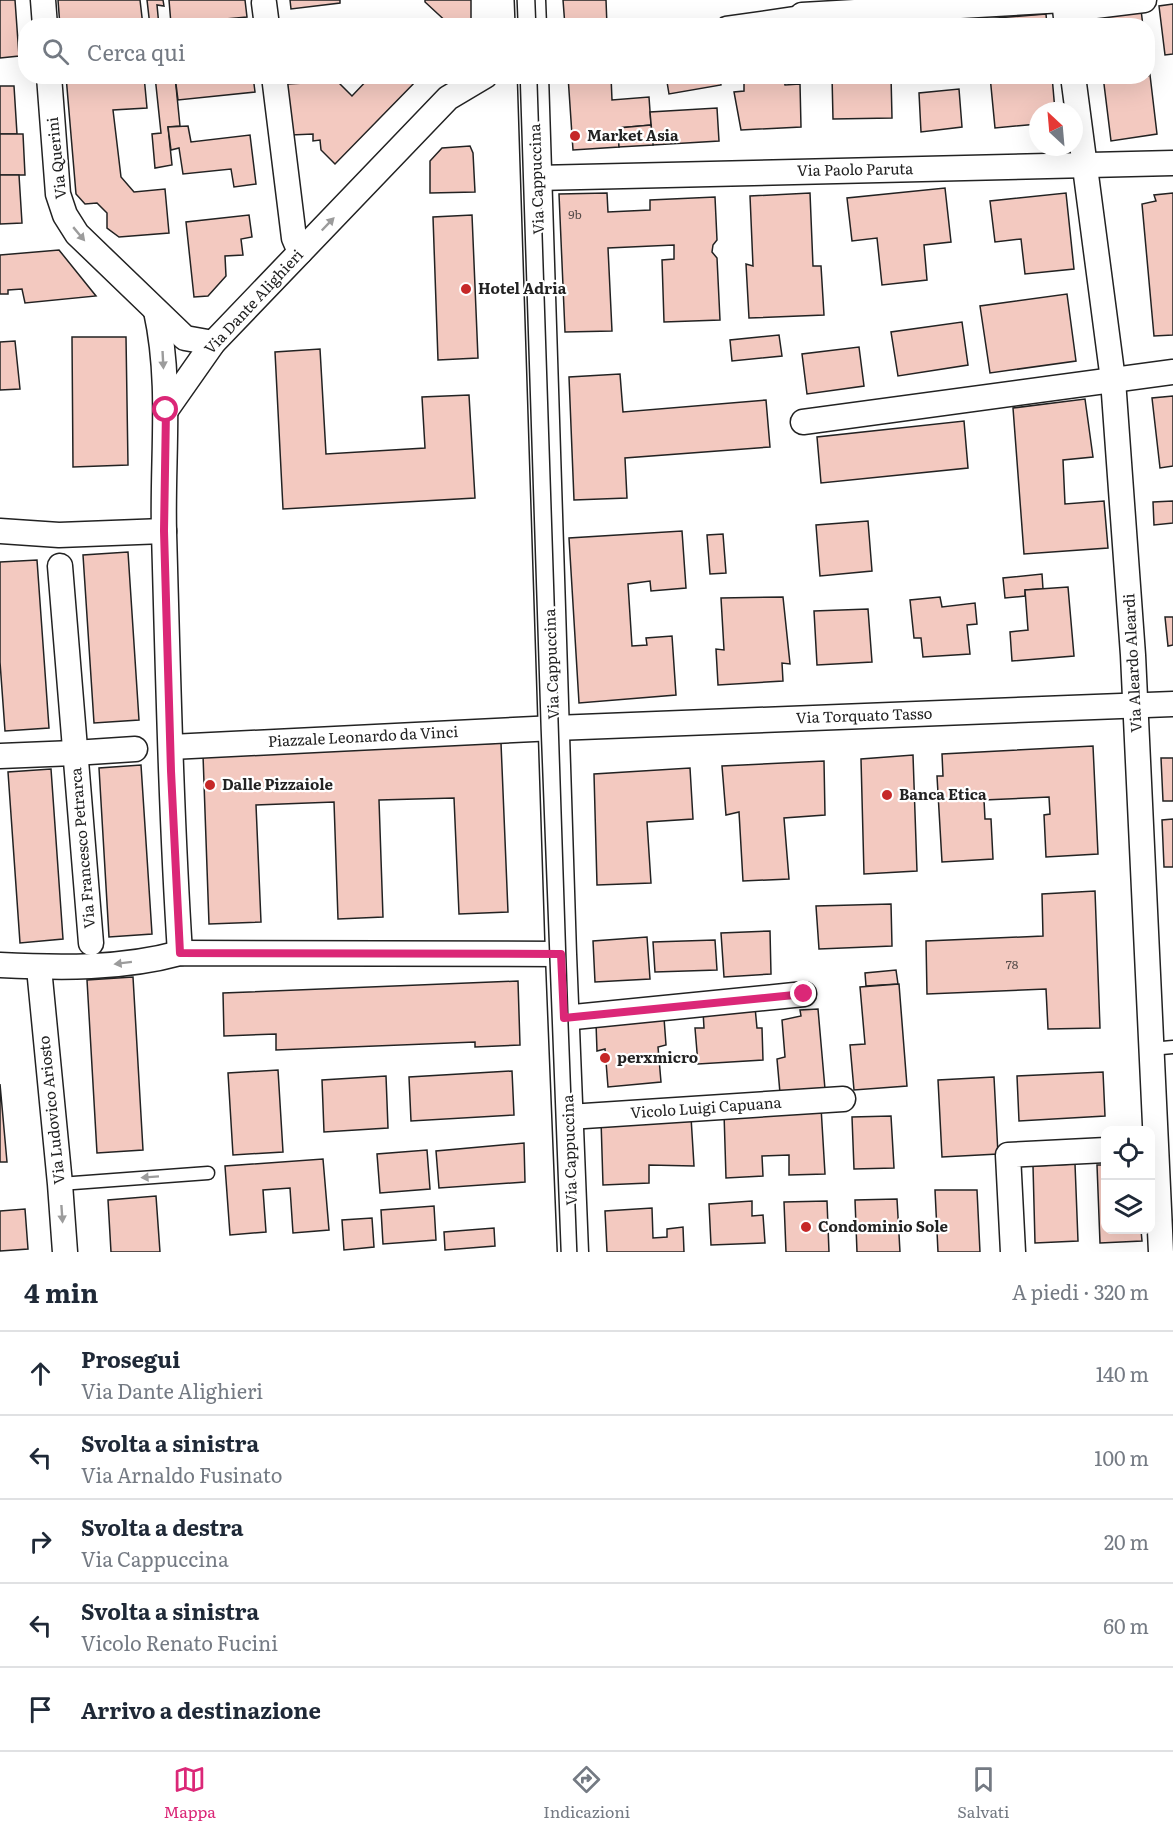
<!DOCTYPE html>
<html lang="it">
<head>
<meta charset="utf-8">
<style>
  :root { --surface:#fff; --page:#f6f6f7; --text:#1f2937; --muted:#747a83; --line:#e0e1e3; --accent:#db2777 }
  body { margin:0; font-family:Literata,serif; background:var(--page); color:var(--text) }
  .controls { position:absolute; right:18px; bottom:18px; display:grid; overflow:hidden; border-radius:12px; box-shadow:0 6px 24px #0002 }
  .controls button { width:54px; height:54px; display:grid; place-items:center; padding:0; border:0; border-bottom:2px solid var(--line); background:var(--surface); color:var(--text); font:30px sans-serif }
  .compass { position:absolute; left:1029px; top:102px; width:54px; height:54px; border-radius:50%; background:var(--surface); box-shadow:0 6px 24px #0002; rotate:334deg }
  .stop { position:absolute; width:18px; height:18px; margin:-14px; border:4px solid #db2777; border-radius:50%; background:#fff }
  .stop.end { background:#db2777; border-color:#fff; box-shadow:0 2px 6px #0008 }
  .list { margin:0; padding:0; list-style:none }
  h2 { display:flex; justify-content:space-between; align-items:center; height:78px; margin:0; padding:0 24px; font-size:26px }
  h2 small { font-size:20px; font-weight:400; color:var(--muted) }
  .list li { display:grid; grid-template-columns:39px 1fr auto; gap:18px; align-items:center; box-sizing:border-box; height:84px; padding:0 24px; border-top:2px solid var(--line) }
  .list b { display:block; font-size:22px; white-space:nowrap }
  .list p { margin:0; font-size:20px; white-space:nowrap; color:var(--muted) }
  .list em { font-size:20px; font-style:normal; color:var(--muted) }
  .icon { flex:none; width:33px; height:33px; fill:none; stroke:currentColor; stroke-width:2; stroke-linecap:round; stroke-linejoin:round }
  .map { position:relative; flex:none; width:1173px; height:1252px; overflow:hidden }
  .search { position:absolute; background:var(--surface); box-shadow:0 6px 24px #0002; left:18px; right:18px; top:18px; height:66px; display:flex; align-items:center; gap:15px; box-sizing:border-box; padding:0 21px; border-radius:24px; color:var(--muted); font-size:22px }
  .sheet { height:498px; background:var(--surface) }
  nav { display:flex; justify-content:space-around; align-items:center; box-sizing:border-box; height:84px; border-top:2px solid var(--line); background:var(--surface); font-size:16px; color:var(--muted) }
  nav a { display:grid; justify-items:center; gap:3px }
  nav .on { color:var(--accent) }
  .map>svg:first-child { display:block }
  .building { fill:#f3c9c0; stroke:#222; stroke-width:1.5 }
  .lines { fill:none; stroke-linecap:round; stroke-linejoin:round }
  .service-casing { stroke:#222; stroke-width:15 }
  .pedestrian-casing { stroke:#222; stroke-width:21 }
  .minor-casing { stroke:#222; stroke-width:27 }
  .tertiary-casing { stroke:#222; stroke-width:33 }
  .service { stroke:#fff; stroke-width:12 }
  .pedestrian { stroke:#fff; stroke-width:18 }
  .minor { stroke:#fff; stroke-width:24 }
  .tertiary { stroke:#fff; stroke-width:30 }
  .tram { stroke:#222; stroke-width:1.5 }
  .oneway { fill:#9c9c9c }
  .route { stroke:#db2777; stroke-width:8 }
  .poi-dot { fill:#c62828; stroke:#fff; stroke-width:2 }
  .labels { text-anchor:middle; stroke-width:4.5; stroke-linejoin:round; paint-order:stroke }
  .number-label { font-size:12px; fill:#564c4a }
  .poi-label { font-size:15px; font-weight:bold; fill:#222; stroke:#fff; text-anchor:start }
  .street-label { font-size:15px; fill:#222; stroke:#fff }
</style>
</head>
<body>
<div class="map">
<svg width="1173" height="1252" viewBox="0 0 1173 1252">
  <rect width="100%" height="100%" fill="#fff"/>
  <!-- building -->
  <g class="building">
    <polygon points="0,0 15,0 19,56 0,58"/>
    <polygon points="58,0 140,0 143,26 60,26"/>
    <polygon points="147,0 163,0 164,6 157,5 159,26 150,26"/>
    <polygon points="169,0 245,0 247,17 171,24"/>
    <polygon points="290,0 340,0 340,3 291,9"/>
    <polygon points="425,0 471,0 471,22 467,26 451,26 425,2"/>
    <polygon points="563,0 606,0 607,26 565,26"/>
    <polygon points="1173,4 1173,54 1165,55 1159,6"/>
    <polygon points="1141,10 1143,26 1097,26 1096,17"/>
    <polygon points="1046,14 1047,26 986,26 985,19"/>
    <polygon points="890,20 890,26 833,26 833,22"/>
    <polygon points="1148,58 1157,134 1111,141 1103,76 1148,76"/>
    <polygon points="66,76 144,76 147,108 113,110 121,177 134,192 165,189 169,233 119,237 107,228 107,213 97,203 85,204 76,194"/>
    <polygon points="155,76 175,76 180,126 168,127 172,165 155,168 152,134 161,133"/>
    <polygon points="175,76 253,76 255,92 178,100"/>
    <polygon points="304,76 334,76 334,83 339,83 352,96 371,76 421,76 335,164 321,150 320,140 313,141 313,134 291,135 287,84 304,83"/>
    <polygon points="568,76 611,76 612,100 649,97 651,125 618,128 619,147 573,150"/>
    <polygon points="666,76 720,76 721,85 669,94"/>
    <polygon points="744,76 783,76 785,85 800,84 801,127 741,130 734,92 744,91"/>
    <polygon points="832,76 891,76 892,118 833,119"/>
    <polygon points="916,76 957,76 957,79 916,82"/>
    <polygon points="990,76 1052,76 1055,111 1038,111 1038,124 995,128"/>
    <polygon points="0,86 14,86 17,134 0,134"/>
    <polygon points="959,89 962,127 921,132 919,93"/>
    <polygon points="717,108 719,141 653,145 650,112"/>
    <polygon points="651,125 653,145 619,147 618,128"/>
    <polygon points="188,126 191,142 250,135 256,184 234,187 231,169 183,174 179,148 171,150 168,127"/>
    <polygon points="0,134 23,134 25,175 0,175"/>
    <polygon points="470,146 473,153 475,192 430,193 430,161 442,148"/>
    <polygon points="0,175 19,175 22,223 0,224"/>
    <polygon points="945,188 951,242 924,245 927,280 882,285 877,238 852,241 847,198"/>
    <polygon points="607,193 608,212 650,210 650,200 715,197 717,240 713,245 712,252 717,258 720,320 664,322 662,260 674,259 674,245 608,248 612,331 565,332 559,194"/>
    <polygon points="810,193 813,266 821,266 824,315 749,318 746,264 753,266 750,196"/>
    <polygon points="1066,193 1074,269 1025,274 1021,239 995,242 990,201"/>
    <polygon points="1173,193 1173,335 1154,336 1142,204 1156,201 1154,195"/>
    <polygon points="249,215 252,237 241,239 243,255 225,256 226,276 208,296 194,297 186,222"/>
    <polygon points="472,215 478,358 438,360 433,217"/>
    <polygon points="59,250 96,296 25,303 22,289 8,290 8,294 0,294 0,255"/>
    <polygon points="1067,294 1076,361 990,373 980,306"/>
    <polygon points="962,322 968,365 898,376 891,332"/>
    <polygon points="779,335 782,356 732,361 730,340"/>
    <polygon points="72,337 126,337 128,465 73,467"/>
    <polygon points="15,341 20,389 0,390 0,342"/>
    <polygon points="859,347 864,386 807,394 802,354"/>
    <polygon points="320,349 326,454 425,448 422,397 469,395 475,498 283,509 275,352"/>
    <polygon points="620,374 623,412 766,400 770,447 625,458 627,498 574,500 569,377"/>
    <polygon points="1173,396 1173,466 1160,468 1152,398"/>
    <polygon points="1085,399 1093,457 1063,460 1065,504 1104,501 1108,548 1024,554 1013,408"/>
    <polygon points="964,421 968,468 821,483 817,437"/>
    <polygon points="1173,501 1173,523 1154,525 1153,502"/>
    <polygon points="868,521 872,571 820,576 816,525"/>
    <polygon points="682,531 686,588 651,591 650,581 628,584 632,646 647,645 646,638 672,636 676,695 579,703 569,538"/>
    <polygon points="723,534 726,573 710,574 707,535"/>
    <polygon points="128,552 139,720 94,723 83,555"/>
    <polygon points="37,560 49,728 5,731 0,662 0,562"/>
    <polygon points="1042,574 1043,589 1025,590 1025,596 1005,598 1003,578"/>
    <polygon points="1068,587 1074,656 1012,661 1010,632 1028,630 1025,590"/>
    <polygon points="783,597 790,664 782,663 783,681 718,685 716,649 724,650 721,598"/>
    <polygon points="940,597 942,607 975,603 977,624 967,625 970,654 923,657 921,638 914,638 910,600"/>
    <polygon points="868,609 872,662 817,665 814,611"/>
    <polygon points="1165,617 1173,617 1173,645 1168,646"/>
    <polygon points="501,743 508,912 459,914 454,798 379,800 383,917 338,919 334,802 256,805 261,922 209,924 203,755"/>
    <polygon points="1093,746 1098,854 1046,857 1044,815 1050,814 1049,797 984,800 985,819 991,819 993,859 942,862 937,776 943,776 942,754"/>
    <polygon points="913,755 917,871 864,874 861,759"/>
    <polygon points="1161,758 1173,758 1173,801 1163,801"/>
    <polygon points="824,761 825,815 784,818 789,879 743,881 739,812 726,815 722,766"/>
    <polygon points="141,765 152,934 109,937 99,768"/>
    <polygon points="690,768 693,819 647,822 651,883 597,885 594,774"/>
    <polygon points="51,769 63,939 20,943 8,772"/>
    <polygon points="1173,819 1173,867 1164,867 1162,820"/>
    <polygon points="1095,891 1100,1028 1048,1029 1046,989 927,994 926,941 1043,936 1042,894"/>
    <polygon points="891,904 892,946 819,949 816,906"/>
    <polygon points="770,931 771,974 724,977 721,933"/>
    <polygon points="647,937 650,979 595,982 593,941"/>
    <polygon points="715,940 717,970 655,972 653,942"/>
    <polygon points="896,970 898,984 866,986 865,973"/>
    <polygon points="133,977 143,1150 97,1153 87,980"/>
    <polygon points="518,981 520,1045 475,1047 475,1042 276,1050 276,1034 224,1036 223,993"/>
    <polygon points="899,984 907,1086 854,1090 850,1045 865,1044 860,987"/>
    <polygon points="755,1007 757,1028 762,1028 763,1060 698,1064 695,1028 704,1028 703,1011"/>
    <polygon points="818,1009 825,1089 780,1093 777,1059 785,1057 782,1020 801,1016 800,1010"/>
    <polygon points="664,1018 666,1045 658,1047 661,1082 608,1087 605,1049 597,1051 596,1023"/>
    <polygon points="278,1070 283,1152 233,1155 228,1073"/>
    <polygon points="512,1071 514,1115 411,1121 409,1077"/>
    <polygon points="1103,1072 1105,1116 1019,1121 1017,1076"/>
    <polygon points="386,1076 388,1128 324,1132 322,1080"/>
    <polygon points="994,1077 998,1154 942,1157 938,1080"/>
    <polygon points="0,1084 7,1162 0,1162"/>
    <polygon points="821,1107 825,1174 789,1175 789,1155 762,1156 763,1176 726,1178 724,1113"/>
    <polygon points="891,1116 894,1168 854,1169 852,1117"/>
    <polygon points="691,1117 694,1166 649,1165 649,1183 603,1185 601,1120"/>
    <polygon points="524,1143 525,1182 439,1188 436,1151"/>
    <polygon points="427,1150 430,1189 380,1193 377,1154"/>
    <polygon points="323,1159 329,1230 293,1233 290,1188 263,1190 266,1232 230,1235 225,1166"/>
    <polygon points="1075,1164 1078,1241 1035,1243 1033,1166"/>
    <polygon points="1097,1165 1106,1165 1106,1230 1141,1230 1142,1241 1100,1243"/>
    <polygon points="935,1190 977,1190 980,1252 938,1252"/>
    <polygon points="156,1196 160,1252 111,1252 108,1200"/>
    <polygon points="897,1199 900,1252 857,1252 855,1200"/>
    <polygon points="752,1201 752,1216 763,1215 765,1243 711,1245 709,1204"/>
    <polygon points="827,1201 829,1252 786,1252 784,1202"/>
    <polygon points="434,1206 436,1240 383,1244 381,1210"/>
    <polygon points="652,1208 653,1238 667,1237 667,1229 683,1227 684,1252 607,1252 605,1211"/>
    <polygon points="25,1209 28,1249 0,1251 0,1211"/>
    <polygon points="372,1218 374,1247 344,1250 342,1220"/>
    <polygon points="494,1228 495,1246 445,1250 444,1232"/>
  </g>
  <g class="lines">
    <defs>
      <g id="service">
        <polyline points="1151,1049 1173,1047"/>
        <polyline points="60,1184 208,1173"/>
      </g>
      <polyline id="pedestrian" points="726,26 802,15"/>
      <g id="minor">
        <polyline points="43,0 45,26"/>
        <polyline points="1064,0 1067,26"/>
        <polyline points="264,3 267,26"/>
        <polyline points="802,15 1064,0 1079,8 1144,0"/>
        <polyline points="49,76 58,194 65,215 77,234 185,338 213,343"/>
        <polyline points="274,76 294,238 300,252"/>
        <polyline points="1073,76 1113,380 1133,655 1161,1252"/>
        <polyline points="537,178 1173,163"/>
        <path d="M156,311C172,383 162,458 164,532C168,672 171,813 180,953"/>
        <polyline points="166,410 213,343 448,98 485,76"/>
        <polyline points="803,422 1173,372"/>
        <polyline points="0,531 59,535 164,531"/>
        <polyline points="60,566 91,943"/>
        <polyline points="171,747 555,728 1173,704"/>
        <polyline points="0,756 74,753 135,749"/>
        <path d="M0,965C60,968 122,969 180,953L561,954"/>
        <polyline points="39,968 60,1184 65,1252"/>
        <polyline points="564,1018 804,994"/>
        <polyline points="569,1117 843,1099"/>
        <polyline points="1013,1252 1008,1155 1106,1150"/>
      </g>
      <g id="tertiary">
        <polyline points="530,0 531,26"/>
        <polyline points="533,76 561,954 573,1252"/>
      </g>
    </defs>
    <!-- service casing -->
    <use href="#service" class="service-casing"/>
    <!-- pedestrian casing -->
    <use href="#pedestrian" class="pedestrian-casing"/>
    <!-- minor casing -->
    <use href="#minor" class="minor-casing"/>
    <!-- tertiary casing -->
    <use href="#tertiary" class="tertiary-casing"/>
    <!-- service -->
    <use href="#service" class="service"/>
    <!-- pedestrian -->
    <use href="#pedestrian" class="pedestrian"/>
    <!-- minor -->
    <use href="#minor" class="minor"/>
    <!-- tertiary -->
    <use href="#tertiary" class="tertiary"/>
    <!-- tram -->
    <g class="tram">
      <polyline points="517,0 518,26"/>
      <polyline points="535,0 536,26"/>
      <polyline points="520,76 541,729 561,1252"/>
      <polyline points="537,76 568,1018 577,1252"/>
    </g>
  </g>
  <!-- one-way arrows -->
  <defs><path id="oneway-solid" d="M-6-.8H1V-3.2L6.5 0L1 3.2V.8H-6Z" transform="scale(1.5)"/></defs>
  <g class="oneway">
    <use href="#oneway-solid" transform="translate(328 224) rotate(-46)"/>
    <use href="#oneway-solid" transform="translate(79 234) rotate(50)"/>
    <use href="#oneway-solid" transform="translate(163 360) rotate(87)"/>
    <use href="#oneway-solid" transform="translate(123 963) rotate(173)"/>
    <use href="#oneway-solid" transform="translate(150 1177) rotate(176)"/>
    <use href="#oneway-solid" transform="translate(62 1214) rotate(86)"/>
  </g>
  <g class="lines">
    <!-- route -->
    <polyline class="route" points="166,410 164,531 171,771 180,953 561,954 564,1018 804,994"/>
  </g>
  <!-- markers -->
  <g class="poi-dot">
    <circle cx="575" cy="136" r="6"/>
    <circle cx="466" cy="289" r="6"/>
    <circle cx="210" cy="785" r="6"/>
    <circle cx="887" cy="795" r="6"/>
    <circle cx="605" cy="1058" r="6"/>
    <circle cx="806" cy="1227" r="6"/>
  </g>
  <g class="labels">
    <!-- number labels -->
    <g class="number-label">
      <text x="575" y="219">9b</text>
      <text x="1012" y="969">78</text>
    </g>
    <!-- poi labels -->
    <g class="poi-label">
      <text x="587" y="141">Market Asia</text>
      <text x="478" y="294">Hotel Adria</text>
      <text x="222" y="790">Dalle Pizzaiole</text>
      <text x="899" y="800">Banca Etica</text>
      <text x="617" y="1063">perxmicro</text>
      <text x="818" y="1232">Condominio Sole</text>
    </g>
    <!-- street labels -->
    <g class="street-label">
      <text transform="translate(57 158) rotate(-96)" y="5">Via Querini</text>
      <text transform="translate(855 170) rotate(-1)" y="5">Via Paolo Paruta</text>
      <text transform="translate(537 179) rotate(-92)" y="5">Via Cappuccina</text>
      <text transform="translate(254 302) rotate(-47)" y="5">Via Dante Alighieri</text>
      <text transform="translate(1133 663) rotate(-93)" y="5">Via Aleardo Aleardi</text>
      <text transform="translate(552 664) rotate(-92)" y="5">Via Cappuccina</text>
      <text transform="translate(864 716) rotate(-2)" y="5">Via Torquato Tasso</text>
      <text transform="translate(363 737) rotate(-3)" y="5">Piazzale Leonardo da Vinci</text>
      <text transform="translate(83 848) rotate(-95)" y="5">Via Francesco Petrarca</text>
      <text transform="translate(706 1108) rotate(-4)" y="5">Vicolo Luigi Capuana</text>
      <text transform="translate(52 1110) rotate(-96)" y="5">Via Ludovico Ariosto</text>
      <text transform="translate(570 1150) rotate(-92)" y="5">Via Cappuccina</text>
    </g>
  </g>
</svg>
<div class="controls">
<button><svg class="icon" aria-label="locate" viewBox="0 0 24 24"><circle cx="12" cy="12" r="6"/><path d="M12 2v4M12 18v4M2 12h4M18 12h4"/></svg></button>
<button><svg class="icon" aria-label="layers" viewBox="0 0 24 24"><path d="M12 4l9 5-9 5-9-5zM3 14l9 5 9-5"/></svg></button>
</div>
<svg class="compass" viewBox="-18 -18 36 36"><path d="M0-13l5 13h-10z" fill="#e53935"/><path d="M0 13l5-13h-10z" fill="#747a83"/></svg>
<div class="stop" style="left:166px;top:410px"></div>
<div class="stop end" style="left:804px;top:994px"></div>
<div class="search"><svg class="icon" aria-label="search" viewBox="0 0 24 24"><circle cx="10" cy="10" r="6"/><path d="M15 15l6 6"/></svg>Cerca qui</div>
</div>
<section class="sheet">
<h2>4 min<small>A piedi · 320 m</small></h2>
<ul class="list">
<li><svg class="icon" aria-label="ahead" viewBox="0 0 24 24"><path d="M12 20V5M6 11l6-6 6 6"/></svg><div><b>Prosegui</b><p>Via Dante Alighieri</p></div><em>140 m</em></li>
<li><svg class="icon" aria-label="left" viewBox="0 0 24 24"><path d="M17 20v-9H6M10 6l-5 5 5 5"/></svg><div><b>Svolta a sinistra</b><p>Via Arnaldo Fusinato</p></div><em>100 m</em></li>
<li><svg class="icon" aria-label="right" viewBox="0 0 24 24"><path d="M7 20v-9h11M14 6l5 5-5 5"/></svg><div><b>Svolta a destra</b><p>Via Cappuccina</p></div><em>20 m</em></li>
<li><svg class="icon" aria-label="left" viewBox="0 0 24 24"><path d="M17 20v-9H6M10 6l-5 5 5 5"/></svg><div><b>Svolta a sinistra</b><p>Vicolo Renato Fucini</p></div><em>60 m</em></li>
<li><svg class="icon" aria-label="arrive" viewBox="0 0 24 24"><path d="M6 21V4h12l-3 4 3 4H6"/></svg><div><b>Arrivo a destinazione</b></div></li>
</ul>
</section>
<nav>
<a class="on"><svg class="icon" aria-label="map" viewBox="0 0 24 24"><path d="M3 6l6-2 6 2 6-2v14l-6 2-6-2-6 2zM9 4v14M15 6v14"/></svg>Mappa</a>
<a><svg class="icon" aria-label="directions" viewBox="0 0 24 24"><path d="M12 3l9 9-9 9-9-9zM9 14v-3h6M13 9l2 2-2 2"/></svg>Indicazioni</a>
<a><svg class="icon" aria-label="saved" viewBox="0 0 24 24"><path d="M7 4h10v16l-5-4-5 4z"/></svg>Salvati</a>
</nav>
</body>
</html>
